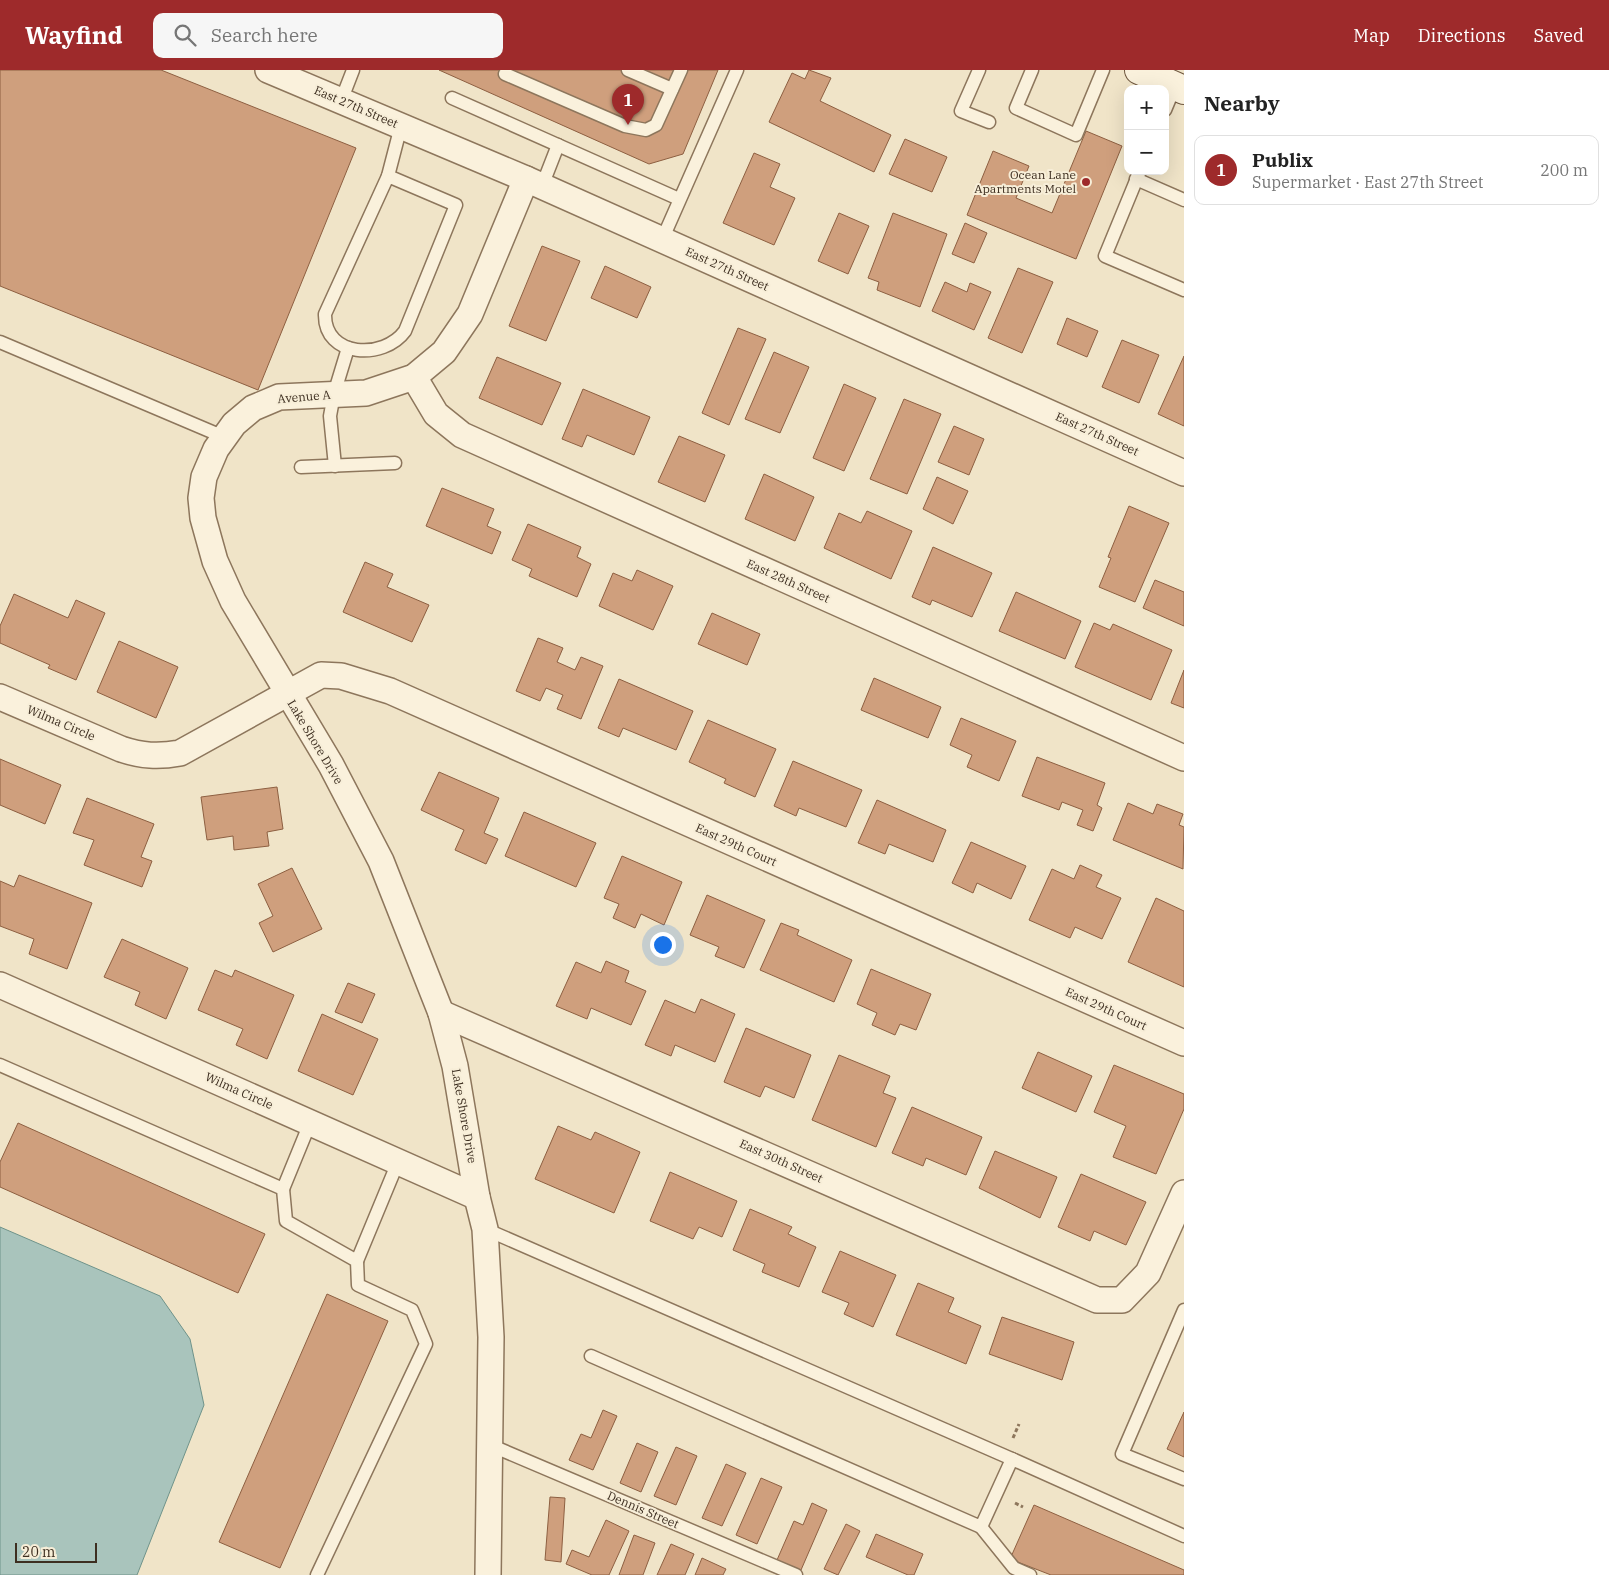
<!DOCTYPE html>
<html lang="en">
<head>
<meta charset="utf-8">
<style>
  :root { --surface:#fff; --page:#f6f6f6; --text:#222; --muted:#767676; --line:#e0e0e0; --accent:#9e2a2b }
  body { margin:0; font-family:"IBM Plex Serif",serif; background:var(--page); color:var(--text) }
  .controls { position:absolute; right:15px; top:15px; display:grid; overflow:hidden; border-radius:10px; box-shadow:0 5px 20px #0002 }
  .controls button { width:45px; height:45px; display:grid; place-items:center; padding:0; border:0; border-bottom:1px solid var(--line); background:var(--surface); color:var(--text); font:25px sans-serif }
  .scale { position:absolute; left:15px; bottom:12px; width:82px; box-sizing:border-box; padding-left:5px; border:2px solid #3d2e20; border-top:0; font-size:14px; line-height:18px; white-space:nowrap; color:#3d2e20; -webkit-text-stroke:4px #f7eed8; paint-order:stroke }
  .you { position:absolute; left:662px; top:874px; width:18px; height:18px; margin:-12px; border:4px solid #fff; border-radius:50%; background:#1a73e8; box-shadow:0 0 0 8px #1a73e833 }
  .badge { display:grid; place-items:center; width:32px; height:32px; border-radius:50%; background:var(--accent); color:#fff; font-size:16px; font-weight:700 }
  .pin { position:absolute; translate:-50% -41px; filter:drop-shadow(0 1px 2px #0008) }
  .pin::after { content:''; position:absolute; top:26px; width:18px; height:15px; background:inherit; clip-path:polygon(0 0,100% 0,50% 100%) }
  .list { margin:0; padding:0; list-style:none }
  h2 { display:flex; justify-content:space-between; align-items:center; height:65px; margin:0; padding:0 20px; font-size:21px }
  h2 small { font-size:16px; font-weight:400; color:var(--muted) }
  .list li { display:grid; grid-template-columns:32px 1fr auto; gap:15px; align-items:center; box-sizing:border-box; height:70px; margin:0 10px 10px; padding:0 10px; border:1px solid var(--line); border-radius:10px }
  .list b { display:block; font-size:19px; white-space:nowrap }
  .list p { margin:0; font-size:16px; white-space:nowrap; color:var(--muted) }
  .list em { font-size:16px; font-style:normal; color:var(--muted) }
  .icon { flex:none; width:28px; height:28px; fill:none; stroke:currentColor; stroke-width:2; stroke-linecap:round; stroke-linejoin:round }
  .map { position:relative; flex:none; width:1184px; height:1505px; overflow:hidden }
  header { display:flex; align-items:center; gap:30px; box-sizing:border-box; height:70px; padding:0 25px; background:var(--accent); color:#fff }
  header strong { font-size:24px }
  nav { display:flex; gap:28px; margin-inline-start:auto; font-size:18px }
  .search { width:350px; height:45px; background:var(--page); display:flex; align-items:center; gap:12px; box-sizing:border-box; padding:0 18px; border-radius:10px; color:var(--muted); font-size:19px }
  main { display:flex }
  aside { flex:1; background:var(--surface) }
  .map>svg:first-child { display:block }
  .water { fill:#a9c4bc; stroke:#6f938a }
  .building { fill:#cf9f7d; stroke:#8d5f41 }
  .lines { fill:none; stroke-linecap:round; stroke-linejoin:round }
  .lane-casing { stroke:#8d765c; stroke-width:15 }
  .street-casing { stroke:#8d765c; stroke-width:28 }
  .secondary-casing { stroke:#6f573f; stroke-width:30 }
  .path { stroke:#8d765c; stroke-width:3; stroke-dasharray:4 2.5; stroke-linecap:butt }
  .lane { stroke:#faf1dc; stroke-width:12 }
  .street { stroke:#faf1dc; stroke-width:25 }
  .secondary { stroke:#faf1dc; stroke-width:28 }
  .poi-dot { fill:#9e2a2b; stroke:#f7eed8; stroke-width:2 }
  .labels { text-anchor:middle; stroke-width:4; stroke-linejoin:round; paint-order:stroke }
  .street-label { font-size:12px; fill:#3d2e20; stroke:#f7eed8 }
  .poi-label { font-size:12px; fill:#3d2e20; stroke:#f7eed8; text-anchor:end }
</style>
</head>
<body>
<header>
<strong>Wayfind</strong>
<div class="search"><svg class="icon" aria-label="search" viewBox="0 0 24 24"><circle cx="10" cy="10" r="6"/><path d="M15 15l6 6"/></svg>Search here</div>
<nav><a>Map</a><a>Directions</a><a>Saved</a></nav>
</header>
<main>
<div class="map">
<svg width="1184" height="1505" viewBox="0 0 1184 1505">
  <rect width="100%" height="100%" fill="#f0e4c8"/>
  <!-- water -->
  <polygon class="water" points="0,1157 160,1226 190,1269 204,1335 137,1505 0,1505"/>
  <!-- building -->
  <g class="building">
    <polygon points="0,0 161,0 356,78 258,320 0,216"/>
    <polygon points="439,0 718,0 683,84 649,94"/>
    <polygon points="809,0 831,8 820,31 891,65 874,102 769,52 792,3 805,9"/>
    <polygon points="1086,61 1122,76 1076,189 967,145 993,81 1029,96 1016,128 1052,143"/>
    <polygon points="905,69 947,87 932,122 889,104"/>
    <polygon points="754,83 780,94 770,117 795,128 774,175 723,153"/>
    <polygon points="839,143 869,156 848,204 818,191"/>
    <polygon points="893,143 947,164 920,237 877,220 879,212 868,208"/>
    <polygon points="965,153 987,163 974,193 952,184"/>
    <polygon points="542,176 580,191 546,271 509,256"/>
    <polygon points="605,196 651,217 637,248 591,228"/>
    <polygon points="1018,198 1053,212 1022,283 988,268"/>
    <polygon points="945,212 967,222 970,213 991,222 974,260 932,241"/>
    <polygon points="1067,248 1098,261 1087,287 1057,274"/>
    <polygon points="738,258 766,269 729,355 702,343"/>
    <polygon points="1122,270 1159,285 1139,333 1102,317"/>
    <polygon points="774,282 809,297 780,363 745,349"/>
    <polygon points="1184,286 1184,356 1158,344"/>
    <polygon points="497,287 561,313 542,355 479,328"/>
    <polygon points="844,314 876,328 844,401 813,388"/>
    <polygon points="583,319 650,347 634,385 587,365 582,377 562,369"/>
    <polygon points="904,329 941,344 907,424 870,409"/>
    <polygon points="954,356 984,369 969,405 938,392"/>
    <polygon points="679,366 725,385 705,432 658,412"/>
    <polygon points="764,404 814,427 795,471 745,449"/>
    <polygon points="937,407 968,421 953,454 923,439"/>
    <polygon points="442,418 494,439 487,456 501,462 492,484 426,456"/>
    <polygon points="1129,436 1169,453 1135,532 1099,517 1111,488 1108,487"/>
    <polygon points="867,441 912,461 891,509 824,478 839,443 861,453"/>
    <polygon points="528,454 581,477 577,487 591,494 577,527 529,506 532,499 512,490"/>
    <polygon points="933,477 992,503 972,547 932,530 930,535 912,527"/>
    <polygon points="365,492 393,504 387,517 429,535 412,572 343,542"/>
    <polygon points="637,500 673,516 653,560 599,536 613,503 632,511"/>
    <polygon points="1155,510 1184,522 1184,556 1143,538"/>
    <polygon points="1016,522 1081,551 1065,589 999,561"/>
    <polygon points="14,524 68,548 76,530 105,543 76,610 48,598 50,595 0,573 0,556"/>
    <polygon points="712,543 760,564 747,595 698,574"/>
    <polygon points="1094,553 1110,560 1113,554 1172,580 1151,630 1075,597"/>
    <polygon points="538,568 563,578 557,592 575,600 581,587 603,596 581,649 557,639 563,625 546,618 540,631 516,621"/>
    <polygon points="119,571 178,597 156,648 97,622"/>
    <polygon points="1184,600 1184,638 1171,633"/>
    <polygon points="874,608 941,637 928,668 861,640"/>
    <polygon points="619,609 693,641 676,680 623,658 619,667 598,658"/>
    <polygon points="961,648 1016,671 999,711 967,697 972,685 950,675"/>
    <polygon points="708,650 776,679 755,727 724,713 726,709 689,692"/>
    <polygon points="1037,687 1105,713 1097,735 1102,738 1093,761 1077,755 1083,740 1062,732 1059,740 1022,726"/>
    <polygon points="0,689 61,715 45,754 0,735"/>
    <polygon points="793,691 862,720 846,757 799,738 796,746 774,736"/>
    <polygon points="439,702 499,728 484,763 498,769 486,794 455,780 464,760 421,740"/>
    <polygon points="277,717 283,759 267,762 269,776 234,780 233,766 207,770 201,727"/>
    <polygon points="87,728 154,754 141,787 152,791 142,817 84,795 94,770 73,763"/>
    <polygon points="877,730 946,760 933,792 889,774 885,784 858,773"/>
    <polygon points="1128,733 1153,744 1157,734 1183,744 1179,755 1184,757 1183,799 1113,770"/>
    <polygon points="524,742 596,773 576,817 505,786"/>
    <polygon points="971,772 1026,796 1011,829 977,813 973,823 952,813"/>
    <polygon points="622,786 682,812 664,855 641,844 635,858 613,848 619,834 604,828"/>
    <polygon points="1080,795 1102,805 1096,817 1121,828 1102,869 1075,857 1070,868 1029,850 1052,799 1074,809"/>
    <polygon points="292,798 322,859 273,882 259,853 273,846 258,814"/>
    <polygon points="19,805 92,833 67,899 29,884 34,869 0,856 0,811 14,817"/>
    <polygon points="707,825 765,850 744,898 715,886 719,877 690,865"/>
    <polygon points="1156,828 1184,841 1184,917 1128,892"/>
    <polygon points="781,853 799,860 797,865 852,890 834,932 760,900"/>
    <polygon points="122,869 188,898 166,949 135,935 140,922 104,907"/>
    <polygon points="606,891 629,901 625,912 646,921 631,955 591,938 587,949 556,936 576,892 601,903"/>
    <polygon points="871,899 931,924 916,960 900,954 895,965 872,955 877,943 857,934"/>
    <polygon points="215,900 232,907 235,900 294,925 267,989 236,975 243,959 198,940"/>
    <polygon points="348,913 375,924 362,953 335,942"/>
    <polygon points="701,929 735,944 715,992 675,975 671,986 645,975 665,930 695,943"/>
    <polygon points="322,944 378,969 353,1025 298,1001"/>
    <polygon points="746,958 811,985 794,1028 765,1016 760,1027 724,1012"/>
    <polygon points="1038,982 1092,1006 1076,1042 1022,1018"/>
    <polygon points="839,985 890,1006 883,1023 896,1028 876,1077 812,1050"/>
    <polygon points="1114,995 1184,1024 1184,1039 1156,1104 1113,1087 1126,1056 1094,1042"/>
    <polygon points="912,1037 982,1067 966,1105 926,1088 923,1096 892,1083"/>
    <polygon points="18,1053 265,1164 238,1223 0,1117 0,1092"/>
    <polygon points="558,1056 591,1070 595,1062 640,1082 614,1143 535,1109"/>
    <polygon points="995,1081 1057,1107 1040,1148 979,1118"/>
    <polygon points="670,1102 737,1131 722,1167 699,1157 693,1169 650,1151"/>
    <polygon points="1081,1104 1146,1132 1126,1175 1094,1161 1090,1171 1058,1157"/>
    <polygon points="750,1139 792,1157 788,1164 816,1177 799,1217 762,1202 765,1194 733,1180"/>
    <polygon points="840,1181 896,1205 873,1257 844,1244 849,1233 822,1222"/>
    <polygon points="918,1213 954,1228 948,1242 981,1256 966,1294 896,1265"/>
    <polygon points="327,1224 388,1251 280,1498 219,1472"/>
    <polygon points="1002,1247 1074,1272 1062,1310 989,1284"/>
    <polygon points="603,1340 617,1346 593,1400 569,1390 581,1364 591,1368"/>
    <polygon points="1184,1342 1184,1387 1167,1379"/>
    <polygon points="637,1373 658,1382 641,1422 620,1413"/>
    <polygon points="676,1377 697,1386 676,1435 654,1426"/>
    <polygon points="726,1394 746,1403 722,1456 702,1448"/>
    <polygon points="761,1408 782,1417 757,1474 736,1465"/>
    <polygon points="550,1427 565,1428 561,1492 545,1490"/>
    <polygon points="812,1433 827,1440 801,1500 777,1490 794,1451 803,1455"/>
    <polygon points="1034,1435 1184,1500 1184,1505 1051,1505 1010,1489"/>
    <polygon points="606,1450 629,1461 609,1505 592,1505 566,1494 572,1480 589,1487"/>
    <polygon points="846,1454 860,1461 838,1505 824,1499"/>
    <polygon points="876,1464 923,1484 914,1505 908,1505 866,1487"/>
    <polygon points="634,1465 655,1473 643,1505 619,1505"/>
    <polygon points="671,1474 694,1484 685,1505 657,1505"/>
    <polygon points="702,1488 726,1499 723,1505 695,1505"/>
  </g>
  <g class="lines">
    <defs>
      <g id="lane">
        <polyline points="628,0 672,19"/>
        <polyline points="979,0 961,41 989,52"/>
        <polyline points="1032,0 1016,38 1076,65 1103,0"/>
        <polyline points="505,4 625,56 646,60 656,55 681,0"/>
        <polyline points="452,28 679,129"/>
        <polyline points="341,31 353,0"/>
        <polyline points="1165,40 1175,16"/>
        <polyline points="1140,101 1105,186 1184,220"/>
        <path d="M388,106L456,135L405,261C384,290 324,288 325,244Z"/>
        <polyline points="388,106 401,56"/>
        <polyline points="1136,109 1184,130"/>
        <polyline points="542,116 558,75"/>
        <polyline points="662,170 737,0"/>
        <polyline points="0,272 224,367"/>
        <polyline points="335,396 330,346 334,324 348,278"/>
        <polyline points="301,397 395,393"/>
        <polyline points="0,995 283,1119 286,1151 357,1191 358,1215 412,1240 426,1274 317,1505"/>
        <polyline points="283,1119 310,1053"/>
        <polyline points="485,1159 1012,1389 981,1457 591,1286"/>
        <polyline points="357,1191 398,1092"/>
        <polyline points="1184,1240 1122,1384 1184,1409"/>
        <polyline points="490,1375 796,1505"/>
        <polyline points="1012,1389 1184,1466"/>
        <polyline points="981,1457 1014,1498 1030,1505"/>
      </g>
      <g id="street">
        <polyline points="268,0 526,109 1184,403"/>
        <polyline points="414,307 436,344 462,365 1184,688"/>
        <path d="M0,627L121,679C142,686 158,687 180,683L321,605L341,606L390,621L1184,973"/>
        <polyline points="0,915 477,1127"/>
        <polyline points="441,943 1097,1230 1122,1230 1148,1203 1184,1123"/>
        <polyline points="488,1505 491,1267 485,1159 477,1127 455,996 441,943 381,791 331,695 233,531 215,491 203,448 201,428 204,407 216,379 234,354 253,338 279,327 366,323 414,307 444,282 470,244 526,109"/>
      </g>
      <polyline id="secondary" points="1139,0 1184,20"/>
    </defs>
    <!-- lane casing -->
    <use href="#lane" class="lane-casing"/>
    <!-- street casing -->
    <use href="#street" class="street-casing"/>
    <!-- secondary casing -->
    <use href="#secondary" class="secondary-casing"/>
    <!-- path -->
    <g class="path">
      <polyline points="1013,1368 1019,1354"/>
      <polyline points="1015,1433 1023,1437"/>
    </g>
    <!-- lane -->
    <use href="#lane" class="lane"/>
    <!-- street -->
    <use href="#street" class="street"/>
    <!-- secondary -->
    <use href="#secondary" class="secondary"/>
  </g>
  <!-- markers -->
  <circle class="poi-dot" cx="1086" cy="112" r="5"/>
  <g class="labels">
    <!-- street labels -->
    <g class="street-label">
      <text transform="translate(356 37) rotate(23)" y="4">East 27th Street</text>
      <text transform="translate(727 199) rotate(24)" y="4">East 27th Street</text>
      <text transform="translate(304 327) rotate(-5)" y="4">Avenue A</text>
      <text transform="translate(1097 364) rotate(24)" y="4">East 27th Street</text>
      <text transform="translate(788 511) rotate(24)" y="4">East 28th Street</text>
      <text transform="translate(61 653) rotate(23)" y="4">Wilma Circle</text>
      <text transform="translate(315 672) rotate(59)" y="4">Lake Shore Drive</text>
      <text transform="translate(736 775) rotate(24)" y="4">East 29th Court</text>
      <text transform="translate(1106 939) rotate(24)" y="4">East 29th Court</text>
      <text transform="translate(239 1021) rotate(24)" y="4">Wilma Circle</text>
      <text transform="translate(464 1046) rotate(80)" y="4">Lake Shore Drive</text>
      <text transform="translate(781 1091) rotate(24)" y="4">East 30th Street</text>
      <text transform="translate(643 1440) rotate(23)" y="4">Dennis Street</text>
    </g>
    <!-- poi labels -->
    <g class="poi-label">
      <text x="1076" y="109">Ocean Lane<tspan x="1076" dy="14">Apartments Motel</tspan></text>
    </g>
  </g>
</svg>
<div class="controls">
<button>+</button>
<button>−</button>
</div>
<div class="scale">20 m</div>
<div class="you"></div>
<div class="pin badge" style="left:628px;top:55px">1</div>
</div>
<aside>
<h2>Nearby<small></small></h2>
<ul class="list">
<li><span class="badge">1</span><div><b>Publix</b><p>Supermarket · East 27th Street</p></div><em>200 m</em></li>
</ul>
</aside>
</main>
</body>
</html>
